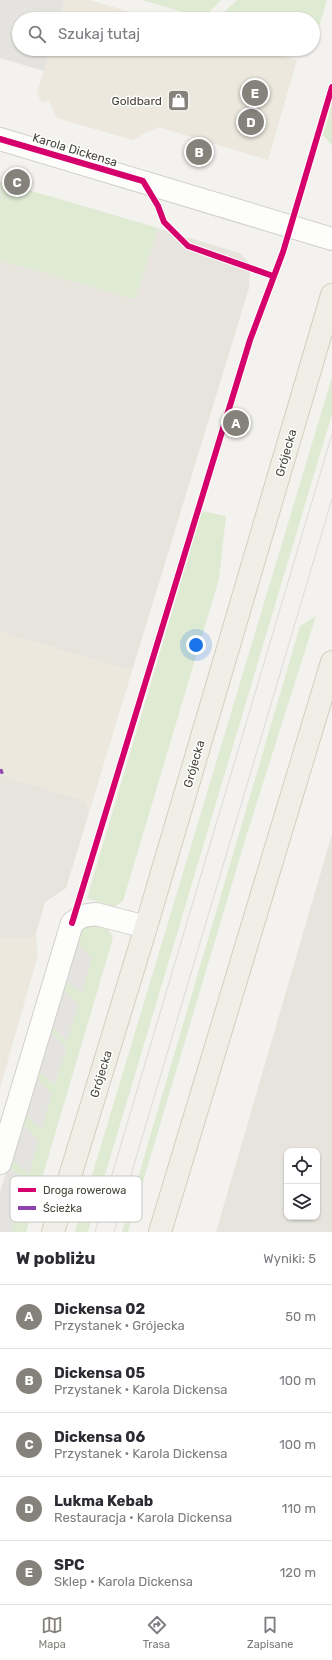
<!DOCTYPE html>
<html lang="pl">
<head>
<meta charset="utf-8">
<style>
  :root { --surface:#fff; --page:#f2f2f3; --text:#2b2b33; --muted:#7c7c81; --line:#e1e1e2; --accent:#84827a }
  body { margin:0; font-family:Rubik,sans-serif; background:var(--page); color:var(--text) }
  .controls { position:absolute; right:12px; bottom:12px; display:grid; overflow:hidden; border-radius:8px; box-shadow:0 1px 3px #0004 }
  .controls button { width:36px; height:36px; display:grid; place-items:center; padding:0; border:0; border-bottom:1px solid var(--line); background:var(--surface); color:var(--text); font:20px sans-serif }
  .you { position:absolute; left:196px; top:645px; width:14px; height:14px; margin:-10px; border:3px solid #fff; border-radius:50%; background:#1a73e8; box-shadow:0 0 0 6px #1a73e833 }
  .badge { display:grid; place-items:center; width:26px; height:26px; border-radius:50%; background:var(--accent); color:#fff; font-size:13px; font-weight:700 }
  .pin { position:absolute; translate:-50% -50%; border:2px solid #fff; box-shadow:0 1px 4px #0006 }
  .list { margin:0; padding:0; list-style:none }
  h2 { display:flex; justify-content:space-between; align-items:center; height:52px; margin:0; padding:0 16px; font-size:17px }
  h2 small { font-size:13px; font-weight:400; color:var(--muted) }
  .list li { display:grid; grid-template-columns:26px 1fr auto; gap:12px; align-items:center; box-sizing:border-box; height:64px; padding:0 16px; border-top:1px solid var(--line) }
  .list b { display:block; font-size:15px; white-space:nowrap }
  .list p { margin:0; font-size:13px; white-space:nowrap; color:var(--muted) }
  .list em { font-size:13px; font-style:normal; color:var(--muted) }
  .icon { flex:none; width:22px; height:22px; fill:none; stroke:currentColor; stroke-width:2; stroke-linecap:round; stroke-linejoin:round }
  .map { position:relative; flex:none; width:332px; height:1232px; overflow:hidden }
  .search { position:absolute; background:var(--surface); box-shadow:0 1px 3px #0004; left:12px; right:12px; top:12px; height:44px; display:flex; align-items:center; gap:10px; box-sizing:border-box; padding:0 14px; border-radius:22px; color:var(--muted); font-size:15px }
  .sheet { height:372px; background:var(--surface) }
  nav { display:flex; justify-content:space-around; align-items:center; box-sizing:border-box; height:56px; border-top:1px solid var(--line); background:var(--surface); font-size:11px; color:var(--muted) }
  nav a { display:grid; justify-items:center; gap:2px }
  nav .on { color:var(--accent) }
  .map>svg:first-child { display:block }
  .residential { fill:#e6e4dd; fill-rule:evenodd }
  .commercial { fill:#ece8dd }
  .green { fill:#deead2 }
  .parking { fill:#e4e3df }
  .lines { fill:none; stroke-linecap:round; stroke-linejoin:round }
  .minor-casing { stroke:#d1d0cc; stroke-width:24 }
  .major-casing { stroke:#d3cfbe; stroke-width:24 }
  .minor { stroke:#fdfdfc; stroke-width:22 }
  .major { stroke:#f0efe7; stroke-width:22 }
  .tram { stroke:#dbdbda; stroke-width:1 }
  .quiet { stroke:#8e44ad; stroke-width:5; stroke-dasharray:10 5; stroke-linecap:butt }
  .cycleway-casing { stroke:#fff; stroke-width:8 }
  .cycleway { stroke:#d6006c; stroke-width:6 }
  .labels { text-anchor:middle; stroke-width:3; stroke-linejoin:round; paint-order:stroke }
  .poi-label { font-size:12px; fill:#48453b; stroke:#fff; text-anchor:end }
  .street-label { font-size:12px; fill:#48453b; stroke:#fff }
  .key { fill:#fff; stroke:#c8c7c4; stroke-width:1 }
  .key-label { font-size:11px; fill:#48453b }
</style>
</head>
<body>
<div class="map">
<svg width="332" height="1232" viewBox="0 0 332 1232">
  <rect width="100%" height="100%" fill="#f3f2ee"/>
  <!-- residential -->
  <g class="residential">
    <polygon points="0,182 240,253 250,264 249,288 132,671 0,632"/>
    <polygon points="0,775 85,801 89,813 66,888 45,902 36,934 32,938 0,938"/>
    <path d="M332,834V1232H216ZM287,1151H317V1217H287Z"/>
  </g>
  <!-- commercial -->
  <g class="commercial">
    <polygon points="65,0 89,0 155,19 59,19"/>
    <polygon points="50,49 259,49 297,60 268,160 158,127 132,140 57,118 48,100 42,103 37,93"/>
    <polygon points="0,632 132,671 89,813 85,801 0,775"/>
    <polygon points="36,935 38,955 0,1088 0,938 32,938"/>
  </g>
  <!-- green -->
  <g class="green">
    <polygon points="142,0 221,0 203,18"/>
    <polygon points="237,0 327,0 313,47 313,19 217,19"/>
    <polygon points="332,104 332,146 323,135"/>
    <polygon points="1,182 158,228 135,299 0,260"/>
    <polygon points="332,377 332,414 88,1232 75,1232"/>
    <polygon points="202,511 226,516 219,579 123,901 114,907 87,898"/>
    <polygon points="316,616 246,837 128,1232 122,1232 300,626"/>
    <path d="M92,925L109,930L113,938L26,1232H11L27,1182L8,1166L10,1158L29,1174L20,1122L23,1113L42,1129L34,1076L36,1069L54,1085L67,1048L48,1030L49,1023L67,1041L60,987L63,978L82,993C80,979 74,954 75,940C76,931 84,926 92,925Z"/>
  </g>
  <!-- parking -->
  <g class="parking">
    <polygon points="0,0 65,0 59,19 19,19 19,49 50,49 44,71 0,58"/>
    <polygon points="75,940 92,958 82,994 63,978"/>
    <polygon points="60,987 79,1004 67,1041 49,1023"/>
    <polygon points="48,1030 67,1048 54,1085 36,1069"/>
    <polygon points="34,1076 52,1093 42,1130 23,1113"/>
    <polygon points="20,1122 39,1140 29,1174 10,1158"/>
    <polygon points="8,1166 27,1182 11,1232 0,1232 0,1192"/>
  </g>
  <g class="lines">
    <defs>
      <g id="minor">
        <polyline points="0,139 332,239"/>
        <polyline points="0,1163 72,923 82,916 96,914 146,927"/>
      </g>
      <g id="major">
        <polyline points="53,1232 146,927 332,295"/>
        <polyline points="160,1232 332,662"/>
      </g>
    </defs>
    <!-- minor casing -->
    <use href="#minor" class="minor-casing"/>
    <!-- major casing -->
    <use href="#major" class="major-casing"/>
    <!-- minor -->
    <use href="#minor" class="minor"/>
    <!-- major -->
    <use href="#major" class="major"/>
    <!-- tram -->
    <g class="tram">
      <polyline points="95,1232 332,434"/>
      <polyline points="114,1232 332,499"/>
    </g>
    <!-- quiet -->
    <polyline class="quiet" points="0,772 3,771"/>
    <defs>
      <g id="cycleway">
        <polyline points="0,139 143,181 158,206 164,222 188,246 273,276"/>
        <polyline points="72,923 250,340 283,252 332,87"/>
      </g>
    </defs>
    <!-- cycleway casing -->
    <use href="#cycleway" class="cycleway-casing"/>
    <!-- cycleway -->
    <use href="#cycleway" class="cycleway"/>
  </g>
  <!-- icons -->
  <defs>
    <symbol id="shop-square" viewBox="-11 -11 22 22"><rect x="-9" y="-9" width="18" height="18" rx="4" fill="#84827a" stroke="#fff"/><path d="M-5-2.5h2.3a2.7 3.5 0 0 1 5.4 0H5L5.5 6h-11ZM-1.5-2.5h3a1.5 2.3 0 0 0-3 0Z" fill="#fff"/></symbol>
  </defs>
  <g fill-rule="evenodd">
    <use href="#shop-square" x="166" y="88" width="25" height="25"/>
  </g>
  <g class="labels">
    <!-- poi labels -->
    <g class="poi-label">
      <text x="162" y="105">Goldbard</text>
    </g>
    <!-- street labels -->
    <g class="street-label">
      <text transform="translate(75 150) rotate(17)" y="4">Karola Dickensa</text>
      <text transform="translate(286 453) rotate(-74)" y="4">Grójecka</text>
      <text transform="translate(194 764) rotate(-74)" y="4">Grójecka</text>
      <text transform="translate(101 1074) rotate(-73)" y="4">Grójecka</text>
    </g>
  </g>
  <!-- legend -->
  <rect x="10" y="1176" width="132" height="46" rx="6" class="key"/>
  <rect x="18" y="1188" width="18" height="4" fill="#d6006c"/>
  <rect x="18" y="1206" width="18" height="4" fill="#8e44ad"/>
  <g class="key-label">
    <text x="43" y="1194">Droga rowerowa</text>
    <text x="43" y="1212">Ścieżka</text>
  </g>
</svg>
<div class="controls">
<button><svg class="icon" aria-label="locate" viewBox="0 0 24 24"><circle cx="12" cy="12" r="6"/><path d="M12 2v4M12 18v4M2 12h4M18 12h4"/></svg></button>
<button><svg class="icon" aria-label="layers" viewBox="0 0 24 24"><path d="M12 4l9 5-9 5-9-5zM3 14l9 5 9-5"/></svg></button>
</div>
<div class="you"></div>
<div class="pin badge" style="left:236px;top:423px">A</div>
<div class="pin badge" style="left:199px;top:152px">B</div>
<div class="pin badge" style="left:17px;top:182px">C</div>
<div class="pin badge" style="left:251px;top:122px">D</div>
<div class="pin badge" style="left:255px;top:93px">E</div>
<div class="search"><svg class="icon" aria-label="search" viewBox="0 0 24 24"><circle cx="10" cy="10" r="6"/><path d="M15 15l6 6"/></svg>Szukaj tutaj</div>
</div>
<section class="sheet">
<h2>W pobliżu<small>Wyniki: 5</small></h2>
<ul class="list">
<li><span class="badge">A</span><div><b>Dickensa 02</b><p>Przystanek · Grójecka</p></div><em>50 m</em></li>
<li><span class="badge">B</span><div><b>Dickensa 05</b><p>Przystanek · Karola Dickensa</p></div><em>100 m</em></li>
<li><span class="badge">C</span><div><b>Dickensa 06</b><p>Przystanek · Karola Dickensa</p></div><em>100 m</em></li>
<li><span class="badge">D</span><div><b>Lukma Kebab</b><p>Restauracja · Karola Dickensa</p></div><em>110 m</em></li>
<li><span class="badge">E</span><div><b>SPC</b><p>Sklep · Karola Dickensa</p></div><em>120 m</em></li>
</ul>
</section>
<nav>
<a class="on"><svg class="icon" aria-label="map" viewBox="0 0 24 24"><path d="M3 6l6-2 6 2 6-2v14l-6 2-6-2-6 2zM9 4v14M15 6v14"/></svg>Mapa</a>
<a><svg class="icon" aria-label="directions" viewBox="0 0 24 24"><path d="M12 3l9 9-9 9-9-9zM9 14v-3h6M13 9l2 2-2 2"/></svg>Trasa</a>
<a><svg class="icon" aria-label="saved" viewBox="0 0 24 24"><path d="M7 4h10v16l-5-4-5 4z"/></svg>Zapisane</a>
</nav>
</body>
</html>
